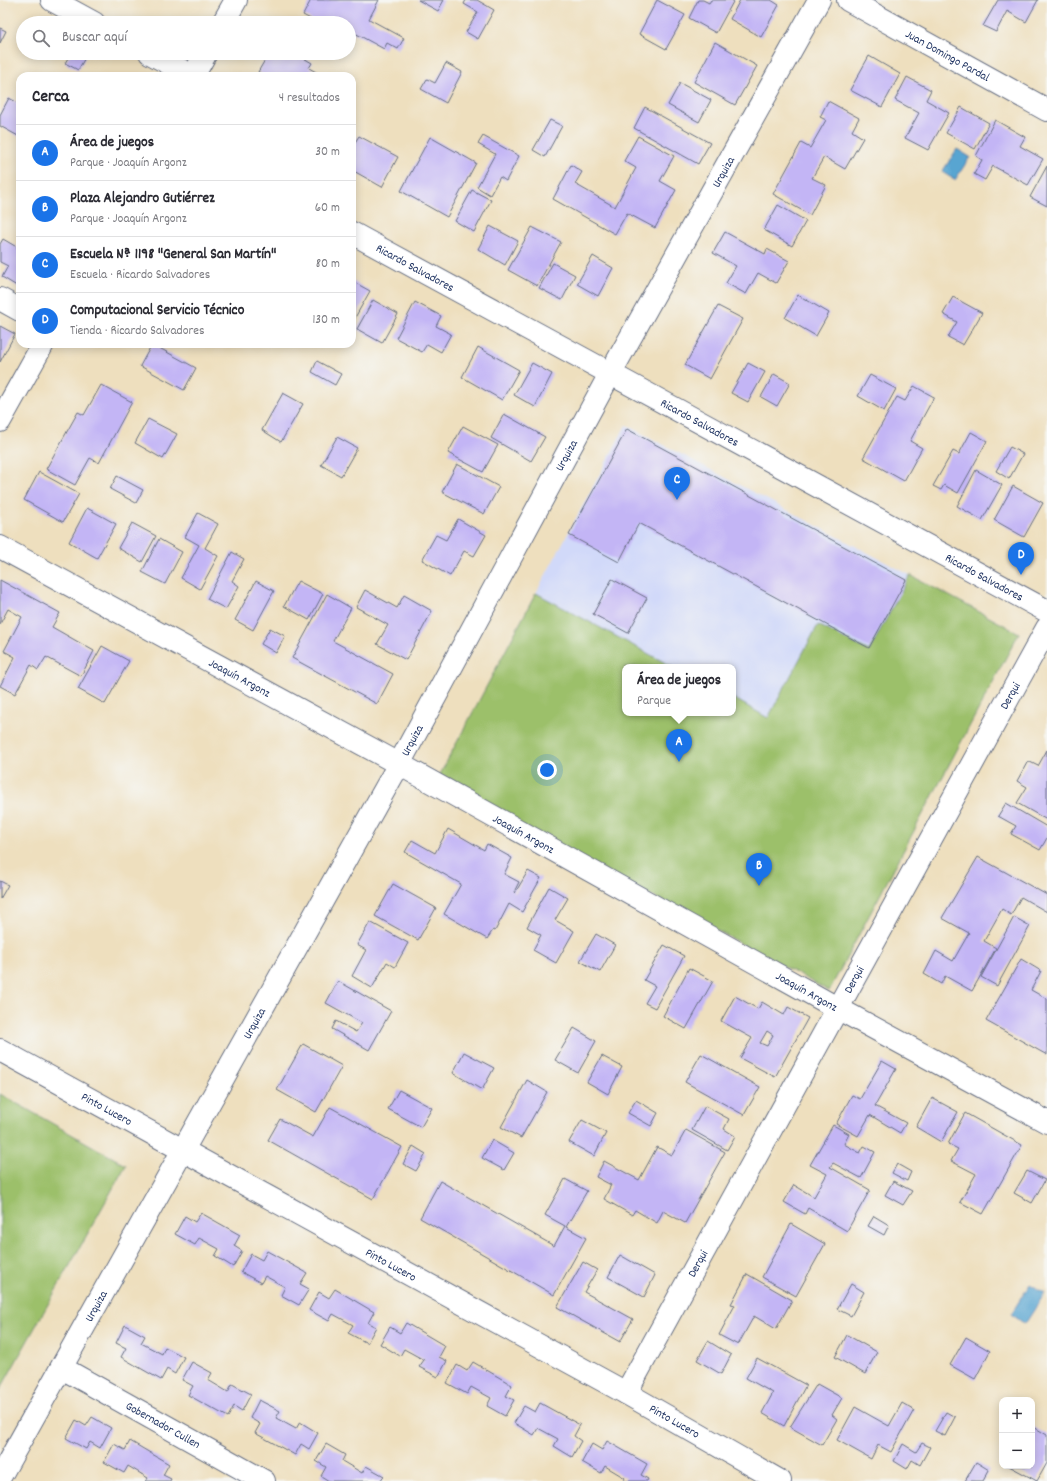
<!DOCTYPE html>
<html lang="es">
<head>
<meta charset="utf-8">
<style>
  :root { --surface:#fff; --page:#f2f2f3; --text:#2b2b33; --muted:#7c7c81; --line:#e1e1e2; --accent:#1a73e8 }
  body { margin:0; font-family:Dekko,sans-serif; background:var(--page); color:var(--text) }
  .controls { position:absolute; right:12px; bottom:12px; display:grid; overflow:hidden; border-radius:8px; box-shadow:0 2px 10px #0003 }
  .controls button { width:36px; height:36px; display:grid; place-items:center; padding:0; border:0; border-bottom:1px solid var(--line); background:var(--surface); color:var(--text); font:20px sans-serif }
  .you { position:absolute; left:547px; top:770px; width:14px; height:14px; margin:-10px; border:3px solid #fff; border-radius:50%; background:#1a73e8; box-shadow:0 0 0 6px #1a73e833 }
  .badge { display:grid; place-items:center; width:26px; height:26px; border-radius:50%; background:var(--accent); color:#fff; font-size:13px; font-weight:700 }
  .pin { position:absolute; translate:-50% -33px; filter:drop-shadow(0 1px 2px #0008) }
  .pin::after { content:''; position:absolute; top:21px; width:14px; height:12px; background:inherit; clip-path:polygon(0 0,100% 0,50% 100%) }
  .popup { position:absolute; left:622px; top:664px; width:114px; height:52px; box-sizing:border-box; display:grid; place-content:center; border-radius:8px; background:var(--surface); filter:drop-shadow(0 1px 3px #0005); font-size:13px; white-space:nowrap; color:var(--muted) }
  .popup b { font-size:15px; color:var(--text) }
  .popup::after { content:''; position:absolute; left:50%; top:100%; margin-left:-8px; border:8px solid transparent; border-top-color:var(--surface) }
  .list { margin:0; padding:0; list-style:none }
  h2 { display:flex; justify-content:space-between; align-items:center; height:52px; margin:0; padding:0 16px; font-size:17px }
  h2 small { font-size:13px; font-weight:400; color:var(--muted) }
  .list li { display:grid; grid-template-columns:26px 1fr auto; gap:12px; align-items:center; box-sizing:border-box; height:56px; padding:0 16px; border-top:1px solid var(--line) }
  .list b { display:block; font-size:15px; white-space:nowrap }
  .list p { margin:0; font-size:13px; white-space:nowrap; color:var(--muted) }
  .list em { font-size:13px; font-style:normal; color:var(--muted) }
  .icon { flex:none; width:22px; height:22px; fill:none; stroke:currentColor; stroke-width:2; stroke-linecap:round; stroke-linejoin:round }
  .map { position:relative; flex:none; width:1047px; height:1481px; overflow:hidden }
  .search { position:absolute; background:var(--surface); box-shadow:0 2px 10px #0003; left:16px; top:16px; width:340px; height:44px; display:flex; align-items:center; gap:10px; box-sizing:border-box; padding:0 14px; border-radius:22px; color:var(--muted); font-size:15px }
  .panel { position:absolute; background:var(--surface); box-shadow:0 2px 10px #0003; left:16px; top:72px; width:340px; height:276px; border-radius:12px }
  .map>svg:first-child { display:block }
  .built { fill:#d1d9f9 }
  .green { fill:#9cc06a; stroke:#5c7864 }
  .water { fill:#58a5d1; stroke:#3a6a98 }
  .building { fill:#c3b5f5; fill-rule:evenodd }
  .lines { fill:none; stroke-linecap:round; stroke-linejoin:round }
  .street-casing { stroke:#656d80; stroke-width:24 }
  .secondary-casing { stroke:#656d80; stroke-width:24 }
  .street { stroke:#fff; stroke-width:22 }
  .secondary { stroke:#fff; stroke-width:22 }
  .labels { text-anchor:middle; stroke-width:4; stroke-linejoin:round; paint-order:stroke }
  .street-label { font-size:12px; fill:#1b2f5e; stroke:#f6f6f2 }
</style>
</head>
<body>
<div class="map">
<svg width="1047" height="1481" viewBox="0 0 1047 1481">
  <rect width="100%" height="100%" fill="#f6f6f2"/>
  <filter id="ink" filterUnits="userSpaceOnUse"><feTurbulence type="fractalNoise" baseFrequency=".025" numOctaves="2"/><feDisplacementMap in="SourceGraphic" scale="8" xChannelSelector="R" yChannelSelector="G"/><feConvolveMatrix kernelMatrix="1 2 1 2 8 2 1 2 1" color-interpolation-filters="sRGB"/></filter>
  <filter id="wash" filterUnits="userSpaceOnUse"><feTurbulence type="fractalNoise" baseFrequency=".012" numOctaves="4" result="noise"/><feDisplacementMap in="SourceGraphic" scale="16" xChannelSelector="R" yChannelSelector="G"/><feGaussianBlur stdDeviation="0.9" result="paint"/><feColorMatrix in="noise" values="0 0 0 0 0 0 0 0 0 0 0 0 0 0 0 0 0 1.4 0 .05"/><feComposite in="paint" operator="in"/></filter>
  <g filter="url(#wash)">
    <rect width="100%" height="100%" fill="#eedfbe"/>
    <!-- built -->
    <polygon class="built" points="626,425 910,575 869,652 818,625 768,718 733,699 733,667 673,667 536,593"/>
    <!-- green -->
    <g class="green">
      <polygon points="910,575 1019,633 829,991 437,780 536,593 673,667 625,667 625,713 733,713 733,698 768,718 818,625 869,651"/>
      <polygon points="0,1094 126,1165 0,1390"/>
    </g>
    <!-- water -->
    <g class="water">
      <polygon points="957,149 970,157 955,180 942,172"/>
      <polygon points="1030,1284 1045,1293 1025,1324 1011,1314"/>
    </g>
    <g id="blocks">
      <!-- building -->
      <g class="building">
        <polygon points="311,0 379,0 369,19 404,38 398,49 387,43 384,49 351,31 349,36 349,23 318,23 303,15"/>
        <polygon points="418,0 444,0 438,11"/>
        <polygon points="466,0 477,0 494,10 478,39 466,32 478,12 464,4"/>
        <polygon points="657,0 685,15 666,49 639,34"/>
        <polygon points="698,0 703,0 709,3 711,0 734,0 716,33 689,18"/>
        <polygon points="740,0 771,0 779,5 761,37 730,19"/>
        <polygon points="998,0 1038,0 1026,22 1007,11 996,32 983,26"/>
        <polygon points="0,28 6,31 0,43"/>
        <polygon points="715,42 757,66 735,105 694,82"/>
        <polygon points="71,53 81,53 86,56 78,70 65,63"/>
        <polygon points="269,53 295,53 312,63 309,68 323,76 266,76 258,72"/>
        <polygon points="869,56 900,74 882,107 850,90"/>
        <polygon points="446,63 462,72 446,103 421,89 427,79 435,83"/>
        <polygon points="907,77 931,90 926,100 949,113 928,150 905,138 919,113 895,100"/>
        <polygon points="680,83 711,100 699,122 668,105"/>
        <polygon points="9,98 20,104 20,137 0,126 0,115"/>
        <polygon points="828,101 859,118 852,131 863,138 845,169 824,157 812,178 826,185 810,215 773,194 801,143 810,148 826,120 820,117"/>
        <polygon points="645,107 710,143 698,164 634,128"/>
        <polygon points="961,107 989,123 975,149 946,133"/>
        <polygon points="550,120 562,126 545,157 533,150"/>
        <polygon points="995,120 1025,137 1020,146 1043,159 1028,185 993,166 985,180 974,174 982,160 976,156"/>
        <polygon points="359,136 398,157 382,187 352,170 352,147"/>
        <polygon points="483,136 519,156 506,181 500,177 490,195 477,187 495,154 478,144"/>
        <polygon points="638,136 674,156 660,181 676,190 655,228 627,213 615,234 553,199 571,165 582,172 575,184 615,207 636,168 624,161"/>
        <polygon points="430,137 476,163 447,217 401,191"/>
        <polygon points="1047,166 1047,206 1030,197"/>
        <polygon points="472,190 491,200 474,232 455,221"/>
        <polygon points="778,205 806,221 792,246 764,230"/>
        <polygon points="490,226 518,241 505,265 478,249"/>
        <polygon points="532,227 561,242 537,286 508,270"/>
        <polygon points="725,232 765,254 767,249 789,261 776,283 758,273 746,294 726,283 736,266 713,253"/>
        <polygon points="3,239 20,249 20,288 2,277 8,266 0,262 0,244"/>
        <polygon points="593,256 613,268 598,296 577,284"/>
        <polygon points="553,263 575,275 562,300 539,288"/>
        <polygon points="352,281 370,291 352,323"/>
        <polygon points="798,295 829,313 816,336 785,318"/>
        <polygon points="953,297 982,313 963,345 948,337 957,322 943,314"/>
        <polygon points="373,300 398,314 382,343 357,329"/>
        <polygon points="415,302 441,316 436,326 451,334 441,352 427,344 422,352 396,338"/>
        <polygon points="718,306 743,319 710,379 685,365"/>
        <polygon points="0,326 15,334 0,362"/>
        <polygon points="152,344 196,368 184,390 140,366"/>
        <polygon points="478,347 519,370 502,400 462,377"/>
        <polygon points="317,361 341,374 335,385 312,372"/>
        <polygon points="532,363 552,374 535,407 514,395"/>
        <polygon points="748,363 765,372 748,402 731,393"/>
        <polygon points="774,374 790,383 777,406 761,397"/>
        <polygon points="870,375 896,389 884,411 858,396"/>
        <polygon points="101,385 132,402 99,463 90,458 75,485 46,469 78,412 84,415"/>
        <polygon points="914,386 934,397 910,441 922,448 904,481 863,458 897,397 905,401"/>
        <polygon points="283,393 303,404 281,442 262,430"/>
        <polygon points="504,414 545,437 531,461 491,438"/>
        <polygon points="148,419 177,434 163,459 135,443"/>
        <polygon points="463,426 498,445 483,472 448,453"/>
        <polygon points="627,429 906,580 869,648 639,523 619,562 569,535"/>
        <polygon points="971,432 987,441 958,493 944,485 941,490 933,486 953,451 959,454"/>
        <polygon points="337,437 357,448 341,476 321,465"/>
        <polygon points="1010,447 1023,454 1009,479 996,471"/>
        <polygon points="457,464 499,487 484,514 442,492"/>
        <polygon points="976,470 1002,485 982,520 957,506"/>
        <polygon points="39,472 79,494 63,522 24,500"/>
        <polygon points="117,476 143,490 136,503 110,489"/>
        <polygon points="1013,486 1043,503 1024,537 994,520"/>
        <polygon points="87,508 116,524 97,558 69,542"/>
        <polygon points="198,513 218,524 205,548 218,556 200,589 181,578 199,545 185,537"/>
        <polygon points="458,519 486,535 474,556 464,551 450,576 422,560 436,535 446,540"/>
        <polygon points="132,523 156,536 142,562 118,548"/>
        <polygon points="159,539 182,552 165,584 142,572"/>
        <polygon points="232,552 244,559 232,581 239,586 226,609 207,599"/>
        <polygon points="612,579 647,598 628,633 593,614"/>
        <polygon points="0,580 60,613 52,627 94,651 81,676 46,657 38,670 31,665 15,694 0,686 15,657 4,651 22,617 8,609 0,624"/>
        <polygon points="256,581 274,591 253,630 235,620"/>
        <polygon points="298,581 323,594 309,620 284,606"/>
        <polygon points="365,590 397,608 404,595 432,611 406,660 377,644 388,625 356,607"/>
        <polygon points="327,594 351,608 333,641 393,674 377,704 292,658"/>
        <polygon points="270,628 285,636 276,653 261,644"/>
        <polygon points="102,646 129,661 105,704 78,689"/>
        <polygon points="1047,750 1047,820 1017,803 1027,787 1017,781 1028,761 1038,766"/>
        <polygon points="1006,803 1047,827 1047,838 1040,850 1011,834 1016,826 998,816"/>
        <polygon points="448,829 484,850 487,844 512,858 504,874 519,882 514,892 515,893 528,871 541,878 522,912 509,904 495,931 493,930 487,939 444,914 461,884 405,852 412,840 435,853"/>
        <polygon points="978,857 1047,895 1047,912 1021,897 1011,915 1002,909 984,941 996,948 972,991 945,976 941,984 924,974 936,951 953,961 969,933 942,918"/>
        <polygon points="0,881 8,885 0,899"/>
        <polygon points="393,884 436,908 418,940 375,916"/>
        <polygon points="549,887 568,898 555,920 574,931 556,963 533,950 541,935 527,927"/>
        <polygon points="1014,917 1030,926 997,986 981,977"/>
        <polygon points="370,922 408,943 395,967 387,962 372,988 352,976 366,950 357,945"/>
        <polygon points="596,934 615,945 600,972 580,961"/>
        <polygon points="664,945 684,956 655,1008 645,1003 655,986 644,980"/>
        <polygon points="1021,959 1041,971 1031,990 1047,999 1047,1055 986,1021"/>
        <polygon points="689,968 713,981 686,1029 663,1016"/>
        <polygon points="338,981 391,1011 369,1050 332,1029 336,1021 356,1032 362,1023 326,1003"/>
        <path d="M735,996L758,1009L762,1002L784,1015L788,1007L808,1018L775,1077L740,1058L752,1038L721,1021ZM767,1031L773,1035L767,1046L760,1043Z"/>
        <polygon points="574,1028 596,1041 578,1073 555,1060"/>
        <polygon points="303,1044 342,1066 316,1112 277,1090"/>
        <polygon points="464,1052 494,1068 482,1090 453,1073"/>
        <polygon points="701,1054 760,1087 744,1115 685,1082"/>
        <polygon points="602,1056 622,1067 608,1094 587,1082"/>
        <polygon points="882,1061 896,1069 875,1106 906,1123 900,1133 870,1115 858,1136 836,1124 852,1095 860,1099"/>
        <polygon points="527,1080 547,1092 521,1138 501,1127"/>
        <polygon points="399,1090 432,1108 421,1127 388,1109"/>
        <polygon points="932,1098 958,1112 941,1142 916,1127"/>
        <polygon points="636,1100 658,1113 651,1126 628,1113"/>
        <polygon points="705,1106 729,1119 724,1129 735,1136 727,1150 692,1130"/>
        <polygon points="330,1107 402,1147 373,1199 268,1140 280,1119 313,1137"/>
        <polygon points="965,1113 1022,1145 983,1214 960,1202 976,1174 951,1161 958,1149 948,1144"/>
        <polygon points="582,1120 606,1133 594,1156 569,1142"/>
        <polygon points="833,1125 849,1134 844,1144 860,1153 864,1146 875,1152 861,1178 833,1163 830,1167 870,1190 847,1231 808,1208 805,1214 784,1202 794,1185 814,1197 827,1174 810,1165"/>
        <polygon points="686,1130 725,1152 685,1223 663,1211 657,1223 635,1210 632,1215 604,1199 611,1185 596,1177 604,1161 639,1180 657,1147 672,1155"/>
        <polygon points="492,1140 514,1153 504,1170 482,1158"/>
        <polygon points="413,1146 426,1154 416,1171 403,1164"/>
        <polygon points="897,1164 911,1172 907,1181 892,1173"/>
        <polygon points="1027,1171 1045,1180 1032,1203 1014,1193"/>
        <polygon points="565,1179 587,1191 566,1227 586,1238 554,1295 420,1218 440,1181 554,1246 565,1226 545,1215"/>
        <polygon points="893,1181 912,1191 903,1205 885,1195"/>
        <polygon points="201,1213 240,1235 234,1246 242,1251 233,1267 215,1256 219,1249 199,1238 195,1245 175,1234 185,1216 195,1222"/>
        <polygon points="874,1216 889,1225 884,1235 868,1226"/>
        <polygon points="791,1224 825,1244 796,1296 762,1277"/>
        <polygon points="267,1251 307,1273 300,1284 309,1289 299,1305 281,1295 285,1287 265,1276 261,1283 241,1272 251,1254 262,1260"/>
        <polygon points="620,1255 655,1275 644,1297 608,1277"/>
        <polygon points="583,1262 597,1270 584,1292 633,1319 620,1342 557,1307"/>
        <polygon points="747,1274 792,1300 776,1329 754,1316 738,1345 719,1335 735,1305 731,1304"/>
        <polygon points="851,1284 864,1292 851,1316 837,1309"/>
        <polygon points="335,1289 374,1312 368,1323 376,1327 367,1343 348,1333 353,1325 333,1314 329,1321 309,1310 319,1292 329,1298"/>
        <polygon points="406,1323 445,1346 439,1357 447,1361 438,1377 419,1367 424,1360 404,1349 400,1356 380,1344 390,1327 400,1333"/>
        <polygon points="125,1325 145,1336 141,1343 162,1354 165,1347 184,1357 175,1374 167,1369 161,1380 121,1357 126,1348 116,1343"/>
        <polygon points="847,1335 877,1352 865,1374 835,1357"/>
        <polygon points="966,1337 990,1351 975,1379 950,1365"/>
        <polygon points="708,1341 731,1355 721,1374 697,1360"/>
        <polygon points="757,1358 806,1385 784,1426 762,1413 773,1393 746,1378"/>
        <polygon points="192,1362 212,1373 208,1380 228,1392 232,1384 251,1394 242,1411 234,1406 228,1417 188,1395 193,1386 182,1380"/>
        <polygon points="473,1362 512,1385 506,1396 514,1400 505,1416 487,1406 491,1398 471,1387 467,1394 447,1383 457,1365 467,1371"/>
        <polygon points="817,1384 842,1398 832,1415 837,1419 822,1445 790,1427"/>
        <polygon points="259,1400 280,1411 276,1418 296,1429 300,1422 318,1433 309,1449 301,1444 295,1455 255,1433 260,1424 250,1418"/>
        <polygon points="540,1403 580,1425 574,1436 581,1441 572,1457 554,1446 558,1439 538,1428 534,1435 514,1423 524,1406 535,1412"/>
        <polygon points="902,1403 914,1410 891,1452 878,1445 871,1459 837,1440 855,1407 889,1426"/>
        <polygon points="946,1412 955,1417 945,1436 935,1431"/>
        <polygon points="92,1417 111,1428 100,1448 90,1442 86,1449 66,1438 76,1420 86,1426"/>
        <polygon points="1032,1426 1047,1435 1047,1463 1037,1481 1009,1466 1032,1466"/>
        <polygon points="130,1441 169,1464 163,1475 171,1479 170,1481 146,1481 148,1478 128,1466 124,1473 104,1462 114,1444 125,1450"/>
        <polygon points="607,1441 647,1464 641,1475 648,1479 647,1481 623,1481 625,1478 605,1466 601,1473 582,1462 592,1444 602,1450"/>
        <polygon points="922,1443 930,1447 920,1465 912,1460 907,1469 894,1461 903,1444 916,1452"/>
        <polygon points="326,1444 345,1455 342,1461 362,1473 366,1466 384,1476 381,1481 329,1481 321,1476 326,1467 316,1461"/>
        <polygon points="976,1462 989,1470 983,1481 965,1481"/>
      </g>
    </g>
  </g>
  <g filter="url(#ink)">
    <use href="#blocks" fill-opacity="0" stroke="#656d80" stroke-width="1"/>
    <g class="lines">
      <defs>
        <g id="street">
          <polyline points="52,0 94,23"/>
          <path id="s1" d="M848,0L1047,110"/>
          <polyline points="150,53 192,76"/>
          <path id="s2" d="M352,233L1047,611"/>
          <polyline points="0,299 20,310"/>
          <path id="s3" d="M0,547L399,764L837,1008L1047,1122"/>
          <path id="s4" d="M62,1368L264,1481"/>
          <path id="s5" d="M626,1393L1047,628"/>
          <path id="s6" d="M0,1477L399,764L610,374L819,0"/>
        </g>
        <g id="secondary">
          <polyline points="223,23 236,0"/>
          <polyline points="193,76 206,53"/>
          <polyline points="0,421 43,344"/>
          <path id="s7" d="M0,1050L626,1393L780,1481"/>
        </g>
      </defs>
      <!-- street casing -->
      <use href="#street" class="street-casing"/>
      <!-- secondary casing -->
      <use href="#secondary" class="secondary-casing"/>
      <!-- street -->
      <use href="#street" class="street"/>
      <!-- secondary -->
      <use href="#secondary" class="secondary"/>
    </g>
  </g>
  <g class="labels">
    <!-- street labels -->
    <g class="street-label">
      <text dy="4" stroke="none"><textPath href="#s1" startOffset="114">Juan Domingo Pardal</textPath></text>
      <text dy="4" stroke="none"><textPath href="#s6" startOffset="1492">Urquiza</textPath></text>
      <text dy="4" stroke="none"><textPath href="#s2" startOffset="72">Ricardo Salvadores</textPath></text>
      <text dy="4" stroke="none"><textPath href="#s2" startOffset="396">Ricardo Salvadores</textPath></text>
      <text dy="4" stroke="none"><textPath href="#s6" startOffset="1168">Urquiza</textPath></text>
      <text dy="4" stroke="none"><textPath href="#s2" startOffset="720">Ricardo Salvadores</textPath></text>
      <text dy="4" stroke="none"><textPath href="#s3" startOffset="273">Joaquín Argonz</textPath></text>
      <text dy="4" stroke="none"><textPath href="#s5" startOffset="796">Derqui</textPath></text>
      <text dy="4" stroke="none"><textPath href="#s6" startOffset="844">Urquiza</textPath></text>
      <text dy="4" stroke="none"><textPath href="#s3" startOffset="597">Joaquín Argonz</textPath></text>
      <text dy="4" stroke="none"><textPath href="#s5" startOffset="472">Derqui</textPath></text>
      <text dy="4" stroke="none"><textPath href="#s3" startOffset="921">Joaquín Argonz</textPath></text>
      <text dy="4" stroke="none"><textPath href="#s6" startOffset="520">Urquiza</textPath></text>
      <text dy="4" stroke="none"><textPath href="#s7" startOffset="122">Pinto Lucero</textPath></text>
      <text dy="4" stroke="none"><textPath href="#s5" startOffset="148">Derqui</textPath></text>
      <text dy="4" stroke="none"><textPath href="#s7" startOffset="446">Pinto Lucero</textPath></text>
      <text dy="4" stroke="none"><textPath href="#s6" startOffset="196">Urquiza</textPath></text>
      <text dy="4" stroke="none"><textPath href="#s7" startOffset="770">Pinto Lucero</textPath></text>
      <text dy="4" stroke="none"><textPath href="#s4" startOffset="116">Gobernador Cullen</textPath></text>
    </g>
  </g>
</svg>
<div class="controls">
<button>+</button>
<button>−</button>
</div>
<div class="you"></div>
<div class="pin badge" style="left:679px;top:762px">A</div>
<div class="popup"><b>Área de juegos</b>Parque</div>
<div class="pin badge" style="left:759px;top:886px">B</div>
<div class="pin badge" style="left:677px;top:500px">C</div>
<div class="pin badge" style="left:1021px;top:575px">D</div>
<div class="search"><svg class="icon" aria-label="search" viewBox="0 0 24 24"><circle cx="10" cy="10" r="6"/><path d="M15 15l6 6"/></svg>Buscar aquí</div>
<section class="panel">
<h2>Cerca<small>4 resultados</small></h2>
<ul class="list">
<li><span class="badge">A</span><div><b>Área de juegos</b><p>Parque · Joaquín Argonz</p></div><em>30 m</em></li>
<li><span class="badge">B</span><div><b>Plaza Alejandro Gutiérrez</b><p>Parque · Joaquín Argonz</p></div><em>60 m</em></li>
<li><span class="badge">C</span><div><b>Escuela Nª 1198 &quot;General San Martín&quot;</b><p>Escuela · Ricardo Salvadores</p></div><em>80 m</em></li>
<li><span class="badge">D</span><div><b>Computacional Servicio Técnico</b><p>Tienda · Ricardo Salvadores</p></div><em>130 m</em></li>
</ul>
</section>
</div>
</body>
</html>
